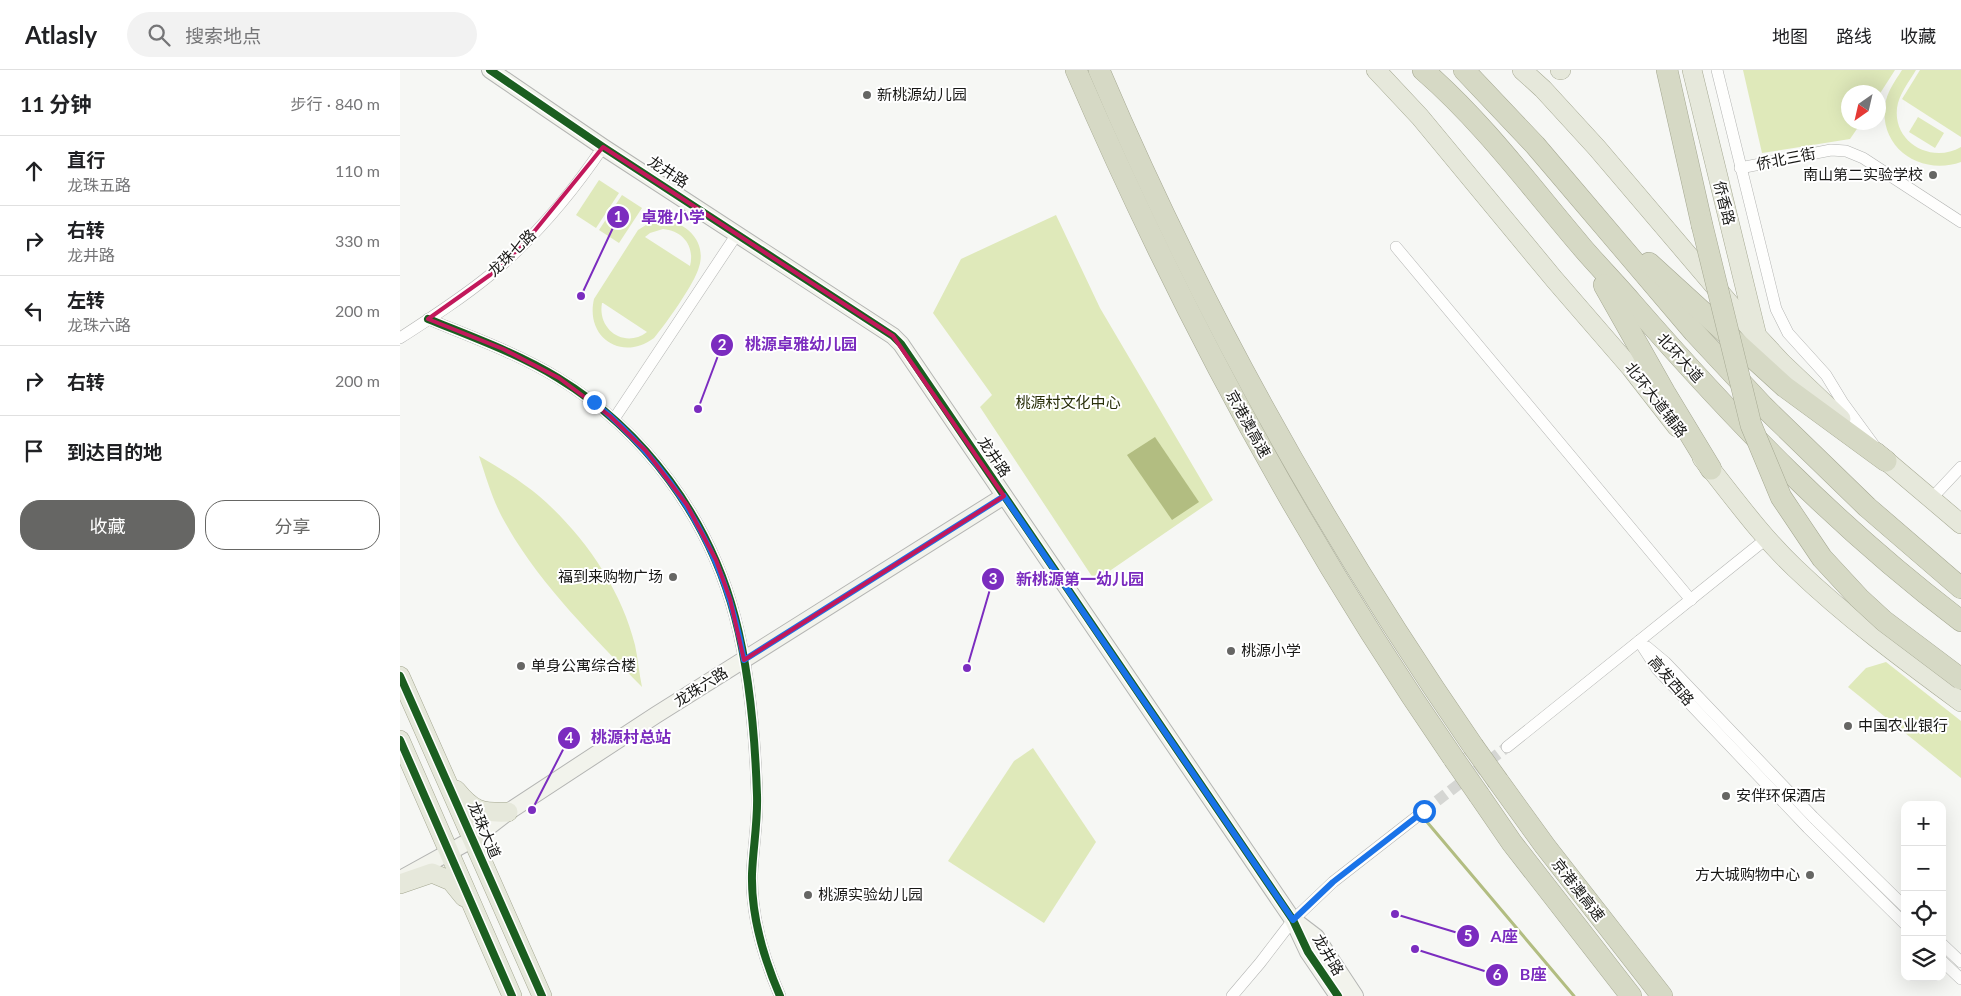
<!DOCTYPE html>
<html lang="zh">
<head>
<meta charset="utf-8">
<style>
  :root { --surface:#fff; --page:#f2f2f2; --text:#202124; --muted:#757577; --line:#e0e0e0; --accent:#666664 }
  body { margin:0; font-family:Lato,"Noto Sans SC",sans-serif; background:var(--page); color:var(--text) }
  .controls { position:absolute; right:15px; bottom:15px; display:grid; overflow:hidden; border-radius:10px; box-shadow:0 5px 20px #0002 }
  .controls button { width:45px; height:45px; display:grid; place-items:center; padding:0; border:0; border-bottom:1px solid var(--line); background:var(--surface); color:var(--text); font:25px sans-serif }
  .compass { position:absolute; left:1441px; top:15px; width:45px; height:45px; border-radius:50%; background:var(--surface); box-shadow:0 5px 20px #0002; rotate:214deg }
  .stop { position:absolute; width:15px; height:15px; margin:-11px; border:4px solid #1a73e8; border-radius:50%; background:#fff }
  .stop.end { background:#1a73e8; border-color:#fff; box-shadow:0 1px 5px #0008 }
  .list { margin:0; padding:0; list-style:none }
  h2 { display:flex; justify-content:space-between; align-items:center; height:65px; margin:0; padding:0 20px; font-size:21px }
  h2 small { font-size:16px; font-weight:400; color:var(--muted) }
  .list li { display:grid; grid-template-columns:32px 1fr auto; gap:15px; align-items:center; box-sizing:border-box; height:70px; padding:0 20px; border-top:1px solid var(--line) }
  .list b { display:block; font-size:19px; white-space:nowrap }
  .list p { margin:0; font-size:16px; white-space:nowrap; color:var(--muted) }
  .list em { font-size:16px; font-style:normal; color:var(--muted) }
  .actions { display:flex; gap:10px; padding:15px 20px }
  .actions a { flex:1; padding:11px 0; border:1px solid var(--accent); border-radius:20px; text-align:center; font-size:18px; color:var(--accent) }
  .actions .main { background:var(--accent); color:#fff }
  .icon { flex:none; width:28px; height:28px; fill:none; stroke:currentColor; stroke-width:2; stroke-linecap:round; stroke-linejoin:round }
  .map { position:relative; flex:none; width:1561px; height:926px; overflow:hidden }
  header { display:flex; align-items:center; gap:30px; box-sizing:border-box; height:70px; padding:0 25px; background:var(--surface); border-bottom:1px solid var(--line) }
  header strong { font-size:24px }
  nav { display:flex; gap:28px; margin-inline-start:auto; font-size:18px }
  .search { width:350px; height:45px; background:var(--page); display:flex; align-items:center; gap:12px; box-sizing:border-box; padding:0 18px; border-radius:28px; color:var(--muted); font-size:19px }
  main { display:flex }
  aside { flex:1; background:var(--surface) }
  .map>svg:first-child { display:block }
  .green { fill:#dfe9ba; fill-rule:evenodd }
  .water { fill:#b2bd81 }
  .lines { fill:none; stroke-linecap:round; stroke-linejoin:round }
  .stream { stroke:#b2bd81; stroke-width:3 }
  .street-tunnel { stroke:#d5d6d3; stroke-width:11; stroke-dasharray:11 5.5; stroke-linecap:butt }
  .street-casing { stroke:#b4b5b3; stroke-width:12 }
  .secondary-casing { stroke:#b4b5b3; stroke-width:18 }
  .primary-casing { stroke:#a5a892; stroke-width:20 }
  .highway-casing { stroke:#a5a892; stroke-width:22 }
  .street { stroke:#fefefd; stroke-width:11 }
  .secondary { stroke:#f2f3ec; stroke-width:16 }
  .primary { stroke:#e6e8db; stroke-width:19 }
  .highway { stroke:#d6d9c5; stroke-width:21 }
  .highway-bridge-casing { stroke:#a5a892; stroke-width:22; stroke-linecap:butt }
  .highway-bridge { stroke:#d6d9c5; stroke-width:21 }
  .cycleway-casing { stroke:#fff; stroke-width:11 }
  .cycleway { stroke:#1b5e20; stroke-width:8 }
  .route { stroke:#1a73e8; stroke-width:6 }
  .marked { fill:none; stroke:#c2185b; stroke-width:4; stroke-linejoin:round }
  .poi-dot { fill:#666664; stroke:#fff; stroke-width:2 }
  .labels { text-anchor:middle; stroke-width:4; stroke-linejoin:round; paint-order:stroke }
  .poi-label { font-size:15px; fill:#181816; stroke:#fff; text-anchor:start }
  .street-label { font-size:15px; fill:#181816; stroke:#fff }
  .park-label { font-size:15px; fill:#292f0a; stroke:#fff }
  .leader { fill:none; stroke:#7b2cbf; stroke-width:2 }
  .callout-dot { fill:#7b2cbf; stroke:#fff; stroke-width:2 }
  .mark-label { font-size:15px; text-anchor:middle; font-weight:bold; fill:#fff }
  .callout-label { font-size:16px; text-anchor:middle; font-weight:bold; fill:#7b2cbf; stroke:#fff; stroke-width:4; stroke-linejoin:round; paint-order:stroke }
</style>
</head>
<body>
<header>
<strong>Atlasly</strong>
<div class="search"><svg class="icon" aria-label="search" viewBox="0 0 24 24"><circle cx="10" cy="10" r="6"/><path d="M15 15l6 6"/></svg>搜索地点</div>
<nav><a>地图</a><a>路线</a><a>收藏</a></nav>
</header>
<main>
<aside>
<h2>11 分钟<small>步行 · 840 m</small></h2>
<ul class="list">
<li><svg class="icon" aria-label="ahead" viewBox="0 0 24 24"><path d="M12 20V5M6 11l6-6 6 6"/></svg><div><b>直行</b><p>龙珠五路</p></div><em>110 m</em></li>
<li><svg class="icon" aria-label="right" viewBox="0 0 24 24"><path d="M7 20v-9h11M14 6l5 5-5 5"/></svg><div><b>右转</b><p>龙井路</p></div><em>330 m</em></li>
<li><svg class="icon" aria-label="left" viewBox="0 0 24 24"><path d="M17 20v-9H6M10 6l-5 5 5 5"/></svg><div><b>左转</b><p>龙珠六路</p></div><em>200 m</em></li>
<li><svg class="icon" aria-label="right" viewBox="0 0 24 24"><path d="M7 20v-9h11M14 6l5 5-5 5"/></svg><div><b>右转</b></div><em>200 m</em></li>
<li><svg class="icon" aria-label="arrive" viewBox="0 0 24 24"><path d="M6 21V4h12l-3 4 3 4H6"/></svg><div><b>到达目的地</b></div></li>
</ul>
<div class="actions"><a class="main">收藏</a><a>分享</a></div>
</aside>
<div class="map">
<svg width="1561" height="926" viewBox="0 0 1561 926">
  <rect width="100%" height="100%" fill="#f6f7f4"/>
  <!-- green -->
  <g class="green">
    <polygon points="1343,0 1495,0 1479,25 1478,22 1448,22 1448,52 1461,53 1450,69 1362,83"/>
    <path d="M1502,0H1516C1509,12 1499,24 1497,38C1493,73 1532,94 1561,77V92C1522,106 1479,79 1485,35C1487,22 1495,11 1502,0Z"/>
    <polygon points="1520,0 1561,0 1561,67 1502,29"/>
    <polygon points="1518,47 1544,63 1535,78 1509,62"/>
    <polygon points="199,110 219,123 196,158 176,145"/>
    <polygon points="222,125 242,138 219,173 199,160"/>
    <polygon points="656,145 700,238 813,430 695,511 580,337 592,325 533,243 561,189"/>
    <path d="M263,150C287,152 307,172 299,197C295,213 265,255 254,268C222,292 185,268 194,229L238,160L246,155ZM263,159C283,161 295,176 290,196L245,167L250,163ZM202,233H203L247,262C225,279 197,260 202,233Z"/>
    <path d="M79,386C100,398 121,411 139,426C183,464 221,518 235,575C238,589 239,603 242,617C191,564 137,512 102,447C92,428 86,407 79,386Z"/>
    <polygon points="1486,592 1561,651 1561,708 1448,617 1466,598"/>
    <polygon points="633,678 696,772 644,853 548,791 614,691"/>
  </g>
  <!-- water -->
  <polygon class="water" points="755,367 799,432 772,450 727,385"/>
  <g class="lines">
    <!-- stream -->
    <polyline class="stream" points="1027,752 1174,926"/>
    <!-- street-tunnel -->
    <polyline class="street-tunnel" points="1024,741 1107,677"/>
    <defs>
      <g id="street">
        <polyline points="1317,0 1376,239 1388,263 1426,305 1443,333 1473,374"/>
        <polyline points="1340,98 1431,80 1446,81 1463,88 1561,152"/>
        <polyline points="996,177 1291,530"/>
        <path d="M28,249C72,267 117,283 158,308C245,361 309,448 335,547C350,604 355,666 357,725C358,751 353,778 352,804C351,844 364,889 380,926"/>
        <path d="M0,268C31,248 62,228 90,205C133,169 172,123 203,77"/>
        <polyline points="214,349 337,164"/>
        <polyline points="1531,429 1561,397"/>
        <polyline points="1239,571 1257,599 1408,758 1505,854"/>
        <polyline points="1247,577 1265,592 1413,747 1505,837"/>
        <polyline points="1107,677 1366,469"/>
        <polyline points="1542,874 1561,892"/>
        <polyline points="1542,891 1561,909"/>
        <polyline points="832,926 860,893 893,850 933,812 1024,741"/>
      </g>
      <g id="secondary">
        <polyline points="90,0 203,77 493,266 501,274 893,850 908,882 938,926"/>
        <polyline points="4,807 73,769 108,742 256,645 604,426"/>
        <polyline points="895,851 916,867 955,926"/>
      </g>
      <g id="primary">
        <polyline points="976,0 1020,47 1154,209 1231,298 1277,357"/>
        <polyline points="1122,0 1143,19 1197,78 1357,266 1382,293 1441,349"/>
        <polyline points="1160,0 1161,0"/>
        <polyline points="1292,0 1356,262"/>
        <polyline points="1476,382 1561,454"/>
        <path d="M1302,388C1332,425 1360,465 1395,498C1446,547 1504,590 1561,632"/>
        <polyline points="0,606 142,926"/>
        <polyline points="0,670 112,926"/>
        <path d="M56,720C73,741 81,743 108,742"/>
        <polyline points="0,814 32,803 51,811 64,827"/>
      </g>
      <g id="highway">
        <path d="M676,0C780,241 905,473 1054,689"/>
        <path d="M699,0C800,238 927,464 1073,676"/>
        <path d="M1023,0C1083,52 1130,116 1181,176C1198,196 1216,214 1233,234C1335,351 1437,457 1561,551"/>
        <polyline points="1064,0 1135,75 1294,262 1363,336 1467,437 1561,518"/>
        <polyline points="1267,0 1302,155"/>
        <polyline points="1249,193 1385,317 1486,391"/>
        <polyline points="1204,215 1265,323 1311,399"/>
        <polyline points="1098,711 1145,776 1262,926"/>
        <polyline points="1079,725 1112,773 1231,926"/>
      </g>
    </defs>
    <!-- street casing -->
    <use href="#street" class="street-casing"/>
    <!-- secondary casing -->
    <use href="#secondary" class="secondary-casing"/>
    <!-- primary casing -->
    <use href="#primary" class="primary-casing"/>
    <!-- highway casing -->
    <use href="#highway" class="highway-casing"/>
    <!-- street -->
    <use href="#street" class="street"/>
    <!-- secondary -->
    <use href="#secondary" class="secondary"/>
    <!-- primary -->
    <use href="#primary" class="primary"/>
    <!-- highway -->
    <use href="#highway" class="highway"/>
    <defs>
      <g id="highway-bridge">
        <polyline points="1302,155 1351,355 1381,427 1422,488 1459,528 1484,551 1561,609"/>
        <polyline points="1073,676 1098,711"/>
        <polyline points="1054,689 1079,725"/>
      </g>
    </defs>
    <!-- highway-bridge casing -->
    <use href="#highway-bridge" class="highway-bridge-casing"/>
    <!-- highway-bridge -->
    <use href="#highway-bridge" class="highway-bridge"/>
    <defs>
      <g id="cycleway">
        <polyline points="90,0 203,77 493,266 501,274 893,850 908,882 938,926"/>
        <path d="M28,249C72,267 117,283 158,308C245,361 309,448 335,547C350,604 355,666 357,725C358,751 353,778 352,804C351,844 364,889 380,926"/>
        <polyline points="0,606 142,926"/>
        <polyline points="0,670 112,926"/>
      </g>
    </defs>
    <!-- cycleway casing -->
    <use href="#cycleway" class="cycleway-casing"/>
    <!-- cycleway -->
    <use href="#cycleway" class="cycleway"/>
  </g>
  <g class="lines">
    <!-- route -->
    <path class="route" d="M194,332C276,400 326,484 344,590L604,426L893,850L933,812L1024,741"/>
  </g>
  <!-- marked area -->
  <path class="marked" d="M203,77L493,266L604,426L344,590L330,529L316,490L287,435L246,381L210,346L159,308L103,279L28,249L90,205L124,174Z"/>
  <!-- markers -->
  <g class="poi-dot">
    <circle cx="467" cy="25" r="5"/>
    <circle cx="1533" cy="105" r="5"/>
    <circle cx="273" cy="507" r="5"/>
    <circle cx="831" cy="581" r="5"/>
    <circle cx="121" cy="596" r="5"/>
    <circle cx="1448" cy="656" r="5"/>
    <circle cx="1326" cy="726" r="5"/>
    <circle cx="1410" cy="805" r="5"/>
    <circle cx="408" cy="825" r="5"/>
  </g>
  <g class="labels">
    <!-- poi labels -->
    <g class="poi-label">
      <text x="477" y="30">新桃源幼儿园</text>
      <text x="1523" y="110" text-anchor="end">南山第二实验学校</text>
      <text x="263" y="512" text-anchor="end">福到来购物广场</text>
      <text x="841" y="586">桃源小学</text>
      <text x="131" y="601">单身公寓综合楼</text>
      <text x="1458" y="661">中国农业银行</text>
      <text x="1336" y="731">安伴环保酒店</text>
      <text x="1400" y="810" text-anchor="end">方大城购物中心</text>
      <text x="418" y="830">桃源实验幼儿园</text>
    </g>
    <!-- street labels -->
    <g class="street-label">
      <text transform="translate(1386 89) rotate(-11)" y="5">侨北三街</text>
      <text transform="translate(268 102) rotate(33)" y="5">龙井路</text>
      <text transform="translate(1324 133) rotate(76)" y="5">侨香路</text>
      <text transform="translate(112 183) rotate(-44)" y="5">龙珠七路</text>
      <text transform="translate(1280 288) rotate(48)" y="5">北环大道</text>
      <text transform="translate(1256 330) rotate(52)" y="5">北环大道辅路</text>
      <text transform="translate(848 354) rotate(61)" y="5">京港澳高速</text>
      <text transform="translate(594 387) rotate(56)" y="5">龙井路</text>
      <text transform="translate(1271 611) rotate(49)" y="5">高发西路</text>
      <text transform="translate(301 617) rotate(-32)" y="5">龙珠六路</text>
      <text transform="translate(84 760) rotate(67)" y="5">龙珠大道</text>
      <text transform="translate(1178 820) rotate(52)" y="5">京港澳高速</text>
      <text transform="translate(928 885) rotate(59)" y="5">龙井路</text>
    </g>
    <!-- park labels -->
    <g class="park-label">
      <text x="668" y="338">桃源村文化中心</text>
    </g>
  </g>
  <!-- callouts -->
  <path class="leader" d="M181 226L218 147M298 339L322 275M567 598L593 509M132 740L169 668M995 844L1068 866M1015 879L1097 905"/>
  <g class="callout-dot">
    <circle cx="181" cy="226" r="5"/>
    <circle cx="298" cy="339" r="5"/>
    <circle cx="567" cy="598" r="5"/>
    <circle cx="132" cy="740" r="5"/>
    <circle cx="995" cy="844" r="5"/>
    <circle cx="1015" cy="879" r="5"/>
    <circle cx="218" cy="147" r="12"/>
    <circle cx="322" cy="275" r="12"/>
    <circle cx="593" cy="509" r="12"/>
    <circle cx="169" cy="668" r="12"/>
    <circle cx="1068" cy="866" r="12"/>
    <circle cx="1097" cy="905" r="12"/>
  </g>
  <g class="mark-label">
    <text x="218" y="152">1</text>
    <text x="322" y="280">2</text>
    <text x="593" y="514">3</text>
    <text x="169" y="673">4</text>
    <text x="1068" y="871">5</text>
    <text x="1097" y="910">6</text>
  </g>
  <g class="callout-label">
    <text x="273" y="153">卓雅小学</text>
    <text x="401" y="280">桃源卓雅幼儿园</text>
    <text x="680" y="515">新桃源第一幼儿园</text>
    <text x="231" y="673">桃源村总站</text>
    <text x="1104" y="872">A座</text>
    <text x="1133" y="910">B座</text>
  </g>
</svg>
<div class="controls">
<button>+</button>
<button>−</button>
<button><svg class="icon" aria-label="locate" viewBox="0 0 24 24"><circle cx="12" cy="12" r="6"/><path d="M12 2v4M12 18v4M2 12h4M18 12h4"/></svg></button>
<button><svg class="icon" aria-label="layers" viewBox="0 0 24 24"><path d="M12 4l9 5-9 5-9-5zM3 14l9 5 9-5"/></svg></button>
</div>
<svg class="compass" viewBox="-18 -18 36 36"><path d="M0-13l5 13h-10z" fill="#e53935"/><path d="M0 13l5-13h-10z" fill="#757577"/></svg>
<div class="stop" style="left:1024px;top:741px"></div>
<div class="stop end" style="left:194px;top:332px"></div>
</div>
</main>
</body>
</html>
